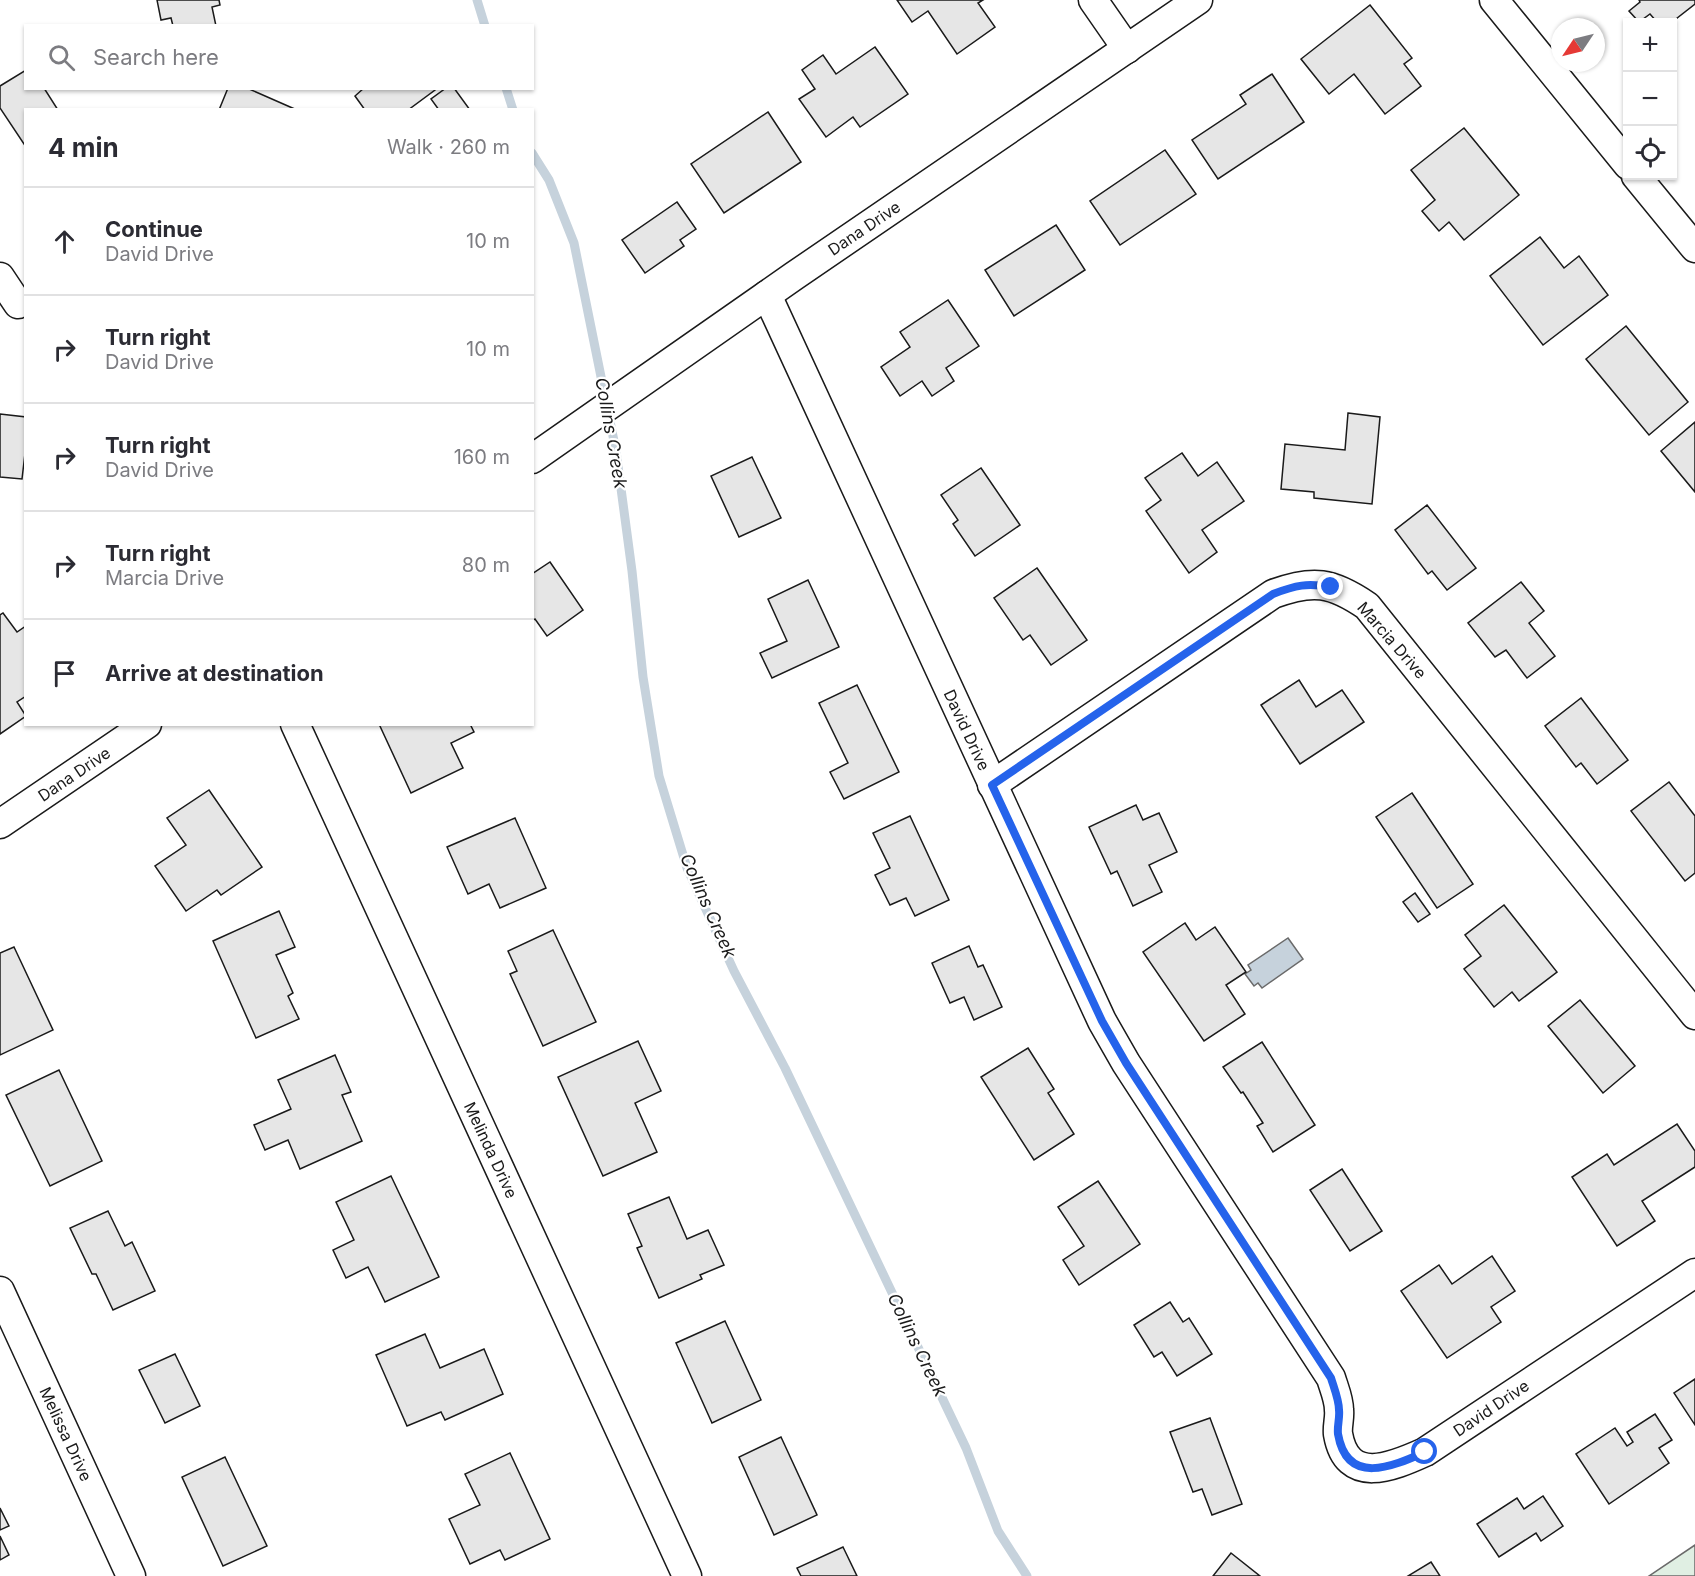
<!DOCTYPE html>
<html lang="en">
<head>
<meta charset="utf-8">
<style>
  :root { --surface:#fff; --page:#f7f7f7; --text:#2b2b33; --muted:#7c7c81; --line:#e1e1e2 }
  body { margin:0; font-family:Inter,sans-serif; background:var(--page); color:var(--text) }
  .controls { position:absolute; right:18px; top:18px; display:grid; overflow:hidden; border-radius:0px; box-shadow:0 2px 4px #0004 }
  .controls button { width:54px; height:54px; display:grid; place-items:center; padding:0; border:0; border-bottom:2px solid var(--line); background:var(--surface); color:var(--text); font:30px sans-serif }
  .compass { position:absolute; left:1551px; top:18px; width:54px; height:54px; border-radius:50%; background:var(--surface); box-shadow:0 2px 4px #0004; rotate:235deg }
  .stop { position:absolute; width:18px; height:18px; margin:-14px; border:4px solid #2563eb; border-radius:50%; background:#fff }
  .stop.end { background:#2563eb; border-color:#fff; box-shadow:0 2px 6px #0008 }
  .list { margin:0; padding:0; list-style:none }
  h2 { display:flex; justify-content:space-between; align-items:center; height:78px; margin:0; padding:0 24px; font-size:26px }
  h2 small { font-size:20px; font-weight:400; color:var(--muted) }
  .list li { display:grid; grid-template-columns:39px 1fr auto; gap:18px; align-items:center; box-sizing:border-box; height:108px; padding:0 24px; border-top:2px solid var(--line) }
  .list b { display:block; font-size:22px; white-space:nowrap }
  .list p { margin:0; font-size:20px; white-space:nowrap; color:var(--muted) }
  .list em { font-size:20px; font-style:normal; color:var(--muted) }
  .icon { flex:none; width:33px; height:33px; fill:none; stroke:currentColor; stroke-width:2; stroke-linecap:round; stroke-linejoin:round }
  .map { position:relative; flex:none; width:1695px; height:1576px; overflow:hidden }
  .search { position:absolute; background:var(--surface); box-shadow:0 2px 4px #0004; left:24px; top:24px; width:510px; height:66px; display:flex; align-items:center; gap:15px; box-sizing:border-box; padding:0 21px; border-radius:0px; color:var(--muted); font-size:22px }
  .panel { position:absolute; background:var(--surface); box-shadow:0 2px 4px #0004; left:24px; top:108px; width:510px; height:618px; border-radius:0px }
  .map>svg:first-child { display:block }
  .green { fill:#e0efe3; stroke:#6a6a6a; stroke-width:1.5 }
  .water { fill:#c6d2dc; stroke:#6a6a6a; stroke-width:1.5 }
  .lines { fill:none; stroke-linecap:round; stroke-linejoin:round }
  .stream { stroke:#c6d2dc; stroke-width:9 }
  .building { fill:#e6e6e6; stroke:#1a1a1a; stroke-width:1.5 }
  .minor-casing { stroke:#1a1a1a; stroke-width:31 }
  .minor { stroke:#fff; stroke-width:28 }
  .route { stroke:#2563eb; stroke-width:8 }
  .labels { text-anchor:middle; stroke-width:4.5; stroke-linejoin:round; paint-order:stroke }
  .street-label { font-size:16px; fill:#1a1a1a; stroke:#fff }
  .water-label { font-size:18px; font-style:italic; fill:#1a1a1a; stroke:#fff }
</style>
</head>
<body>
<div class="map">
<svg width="1695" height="1576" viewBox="0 0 1695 1576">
  <rect width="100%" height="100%" fill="#fff"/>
  <!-- green -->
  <polygon class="green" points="1695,1545 1695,1576 1649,1576"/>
  <!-- water -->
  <polygon class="water" points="1288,938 1303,959 1262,988 1258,983 1254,986 1245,974 1251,970 1248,965"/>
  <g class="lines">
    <!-- stream -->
    <g class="stream">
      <polyline points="477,0 485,26"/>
      <polyline points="506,88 513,110"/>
      <polyline points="532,153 549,180 574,243 616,451 632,571 643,677 659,776 687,868 734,971 785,1068 966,1448 998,1531 1027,1576"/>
    </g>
  </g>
  <!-- building -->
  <g class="building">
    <polygon points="157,0 219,0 220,5 212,7 216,26 173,26 171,18 161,20"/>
    <polygon points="897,0 983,0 978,3 995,27 957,54 928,11 912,22"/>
    <polygon points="1639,0 1695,0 1695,4 1672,22 1657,22 1650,14 1639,22 1629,11 1640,2"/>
    <polygon points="1370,5 1412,58 1404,64 1421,86 1385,114 1354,74 1329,94 1301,59"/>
    <polygon points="875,47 908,94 860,127 853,117 826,137 799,99 815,89 802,70 823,55 836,74"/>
    <polygon points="26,70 26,88 44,88 58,110 26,110 26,147 0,108 0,86"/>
    <polygon points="1272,74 1304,122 1218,179 1192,140 1246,104 1240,95"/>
    <polygon points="228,88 247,88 297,110 219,110"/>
    <polygon points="364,88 434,88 435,90 408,110 365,110 355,96"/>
    <polygon points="446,88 454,88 470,110 439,110 431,99"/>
    <polygon points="768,112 801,162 724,213 691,164"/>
    <polygon points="1464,128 1519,195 1464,240 1449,222 1439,231 1422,211 1435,200 1411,170"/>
    <polygon points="1165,150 1196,194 1120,245 1090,201"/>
    <polygon points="677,202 696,229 680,240 684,246 645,273 622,240"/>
    <polygon points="1056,225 1085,270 1014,316 985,270"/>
    <polygon points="1540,237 1564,268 1579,256 1608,295 1543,345 1490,276"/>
    <polygon points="948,300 979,346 946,368 954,381 932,396 922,381 900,396 881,367 910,347 900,332"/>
    <polygon points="1626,326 1688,402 1649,435 1586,359"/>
    <polygon points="1348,413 1380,417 1372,504 1314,498 1314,492 1281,489 1285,444 1345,450"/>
    <polygon points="0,414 26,417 26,445 22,479 0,477"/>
    <polygon points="1695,422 1695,492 1661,451"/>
    <polygon points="1182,453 1198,476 1217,462 1244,501 1202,530 1217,552 1189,573 1146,511 1161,500 1145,478"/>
    <polygon points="752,457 781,518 739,537 711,476"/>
    <polygon points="981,468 1020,525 975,556 953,524 958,520 941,495"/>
    <polygon points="1427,505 1476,568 1447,590 1432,571 1428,574 1395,530"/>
    <polygon points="550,562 583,610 547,636 535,619 532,621 532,574"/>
    <polygon points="1037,568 1087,640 1051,665 1030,635 1023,640 994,598"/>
    <polygon points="808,580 839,647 772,678 760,653 787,641 768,599"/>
    <polygon points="1521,582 1544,611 1529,623 1555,656 1527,678 1506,650 1495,657 1468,623"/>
    <polygon points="3,613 17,632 26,626 26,696 17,702 26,716 0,734 0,615"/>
    <polygon points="1299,680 1316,707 1342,690 1364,722 1300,764 1261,705"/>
    <polygon points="857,685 899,772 844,799 830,772 848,763 819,703"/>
    <polygon points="1581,698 1628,760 1597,784 1581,763 1576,767 1545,726"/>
    <polygon points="379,724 470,724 474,732 451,743 463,768 411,793"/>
    <polygon points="1669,782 1695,816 1695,873 1685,881 1631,811"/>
    <polygon points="209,790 262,867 221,895 217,890 186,911 155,866 186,845 167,818"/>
    <polygon points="1412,793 1473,884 1437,908 1376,817"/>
    <polygon points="1136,805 1143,820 1159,813 1177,852 1149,865 1162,892 1133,906 1117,871 1111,874 1089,827"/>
    <polygon points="910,816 949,900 915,916 906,898 890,905 875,875 890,868 873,833"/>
    <polygon points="515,818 546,888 500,908 489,884 468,894 447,847"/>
    <polygon points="1415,893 1430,914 1418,922 1403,902"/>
    <polygon points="1504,905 1557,972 1519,1001 1512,992 1494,1007 1464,969 1481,956 1465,935"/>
    <polygon points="279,911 295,947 276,955 293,993 288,996 299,1019 256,1038 213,941"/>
    <polygon points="1185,923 1196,940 1215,927 1246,972 1226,985 1245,1014 1204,1041 1143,952"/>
    <polygon points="553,930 596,1022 543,1046 510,974 517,971 508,951"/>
    <polygon points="969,946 978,967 983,965 1002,1007 974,1020 964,997 950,1003 932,963"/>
    <polygon points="14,947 53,1030 0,1055 0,953"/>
    <polygon points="1580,1000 1635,1066 1603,1093 1548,1026"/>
    <polygon points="638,1041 661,1091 635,1103 657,1152 603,1176 558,1077"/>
    <polygon points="1262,1042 1315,1125 1273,1152 1257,1126 1263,1123 1243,1092 1241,1093 1223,1067"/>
    <polygon points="1028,1048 1054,1089 1048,1093 1074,1134 1034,1160 981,1077"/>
    <polygon points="335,1055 351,1092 342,1095 362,1141 300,1169 288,1140 265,1150 254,1125 291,1109 278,1080"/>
    <polygon points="59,1070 102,1161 50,1186 6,1095"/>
    <polygon points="1677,1124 1695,1151 1695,1167 1642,1201 1655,1221 1617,1246 1572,1177 1607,1154 1614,1165"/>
    <polygon points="1342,1169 1382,1231 1350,1251 1310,1190"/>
    <polygon points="391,1176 439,1277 385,1302 368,1267 346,1278 333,1250 354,1240 336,1202"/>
    <polygon points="1098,1181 1140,1244 1079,1285 1063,1260 1084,1246 1058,1207"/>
    <polygon points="669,1197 687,1239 708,1230 724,1265 700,1275 702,1279 659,1298 637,1248 642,1246 628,1214"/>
    <polygon points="108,1211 125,1246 132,1242 155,1291 113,1310 96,1274 92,1274 70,1228"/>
    <polygon points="1492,1256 1515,1291 1491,1307 1501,1322 1447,1358 1401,1291 1439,1265 1452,1284"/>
    <polygon points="1170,1302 1183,1322 1189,1318 1212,1354 1177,1376 1162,1352 1154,1357 1134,1325"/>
    <polygon points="725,1321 761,1400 712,1423 676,1343"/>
    <polygon points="425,1334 440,1368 484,1349 503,1394 445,1420 441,1412 407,1426 376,1355"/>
    <polygon points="175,1354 200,1406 165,1423 139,1370"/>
    <polygon points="1695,1379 1695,1425 1674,1393"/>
    <polygon points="1655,1414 1672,1440 1659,1448 1669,1463 1609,1504 1576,1454 1615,1428 1627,1446 1633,1442 1627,1432"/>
    <polygon points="1210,1418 1242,1504 1212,1515 1202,1489 1193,1492 1170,1432"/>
    <polygon points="781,1437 817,1515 774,1535 739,1457"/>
    <polygon points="510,1453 550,1539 505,1560 500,1550 470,1564 449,1519 480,1505 465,1474"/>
    <polygon points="225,1457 267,1546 223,1566 182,1477"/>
    <polygon points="1543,1496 1563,1526 1541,1541 1536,1533 1499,1557 1477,1524 1517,1498 1524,1509"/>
    <polygon points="0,1508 9,1526 0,1530"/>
    <polygon points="0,1536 9,1555 0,1560"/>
    <polygon points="843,1547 857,1576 801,1576 797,1568"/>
    <polygon points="1231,1553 1260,1576 1213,1576"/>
    <polygon points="1431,1562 1440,1576 1408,1576"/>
  </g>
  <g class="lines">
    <defs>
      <g id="minor">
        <polyline points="1093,0 1127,49"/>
        <polyline points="1494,0 1628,165"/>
        <polyline points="1636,176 1695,248"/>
        <polyline points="0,277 18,304"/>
        <path d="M767,295L1102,1021L1126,1063L1331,1378C1334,1388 1339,1399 1339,1410C1340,1418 1337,1426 1338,1434C1347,1486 1392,1467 1425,1452L1695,1273"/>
        <polyline points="532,459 794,276 1198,0"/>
        <polyline points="295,724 687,1576"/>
        <path d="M992,785L1273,594C1313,579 1332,582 1367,606L1695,1015"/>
        <polyline points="0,824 147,724"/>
        <polyline points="0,1291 131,1576"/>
      </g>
    </defs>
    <!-- minor casing -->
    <use href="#minor" class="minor-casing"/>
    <!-- minor -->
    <use href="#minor" class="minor"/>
  </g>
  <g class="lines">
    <!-- route -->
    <path class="route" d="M1331,587C1307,583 1296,585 1273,594L992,785L1102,1021L1126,1063L1331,1378C1334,1388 1339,1400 1339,1410C1340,1418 1337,1426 1338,1434C1347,1486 1392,1467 1425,1452"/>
  </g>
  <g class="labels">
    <!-- street labels -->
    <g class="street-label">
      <text transform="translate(864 228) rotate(-34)" y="6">Dana Drive</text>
      <text transform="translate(1392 640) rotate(49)" y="6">Marcia Drive</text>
      <text transform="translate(967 730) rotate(65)" y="6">David Drive</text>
      <text transform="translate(74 774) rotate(-34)" y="6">Dana Drive</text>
      <text transform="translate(491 1150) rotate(65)" y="6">Melinda Drive</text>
      <text transform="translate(1491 1408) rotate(-34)" y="6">David Drive</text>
      <text transform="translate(66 1434) rotate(65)" y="6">Melissa Drive</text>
    </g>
    <!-- water labels -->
    <g class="water-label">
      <text transform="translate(611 433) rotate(80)" y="6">Collins Creek</text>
      <text transform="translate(708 906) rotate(66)" y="6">Collins Creek</text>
      <text transform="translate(917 1345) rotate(64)" y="6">Collins Creek</text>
    </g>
  </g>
</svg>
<div class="controls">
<button>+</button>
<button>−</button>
<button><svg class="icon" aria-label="locate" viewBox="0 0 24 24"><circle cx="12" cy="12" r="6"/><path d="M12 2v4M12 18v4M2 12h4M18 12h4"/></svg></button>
</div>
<svg class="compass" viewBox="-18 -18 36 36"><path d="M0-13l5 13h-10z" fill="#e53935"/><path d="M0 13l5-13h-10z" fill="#7c7c81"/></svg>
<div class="stop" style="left:1425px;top:1452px"></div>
<div class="stop end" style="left:1331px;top:587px"></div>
<div class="search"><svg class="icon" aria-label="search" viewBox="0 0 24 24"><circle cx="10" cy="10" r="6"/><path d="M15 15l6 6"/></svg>Search here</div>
<section class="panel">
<h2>4 min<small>Walk · 260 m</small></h2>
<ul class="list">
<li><svg class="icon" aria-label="ahead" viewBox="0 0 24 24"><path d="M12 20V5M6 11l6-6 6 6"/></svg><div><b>Continue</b><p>David Drive</p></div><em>10 m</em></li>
<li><svg class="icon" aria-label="right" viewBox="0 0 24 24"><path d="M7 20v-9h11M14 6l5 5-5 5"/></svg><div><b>Turn right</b><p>David Drive</p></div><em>10 m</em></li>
<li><svg class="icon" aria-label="right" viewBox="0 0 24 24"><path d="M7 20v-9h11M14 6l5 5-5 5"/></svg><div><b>Turn right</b><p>David Drive</p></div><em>160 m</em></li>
<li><svg class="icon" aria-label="right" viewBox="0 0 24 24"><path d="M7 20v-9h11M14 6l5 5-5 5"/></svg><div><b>Turn right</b><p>Marcia Drive</p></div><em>80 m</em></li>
<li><svg class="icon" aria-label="arrive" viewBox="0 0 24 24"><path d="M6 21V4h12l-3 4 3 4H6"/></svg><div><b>Arrive at destination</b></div></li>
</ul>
</section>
</div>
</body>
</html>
